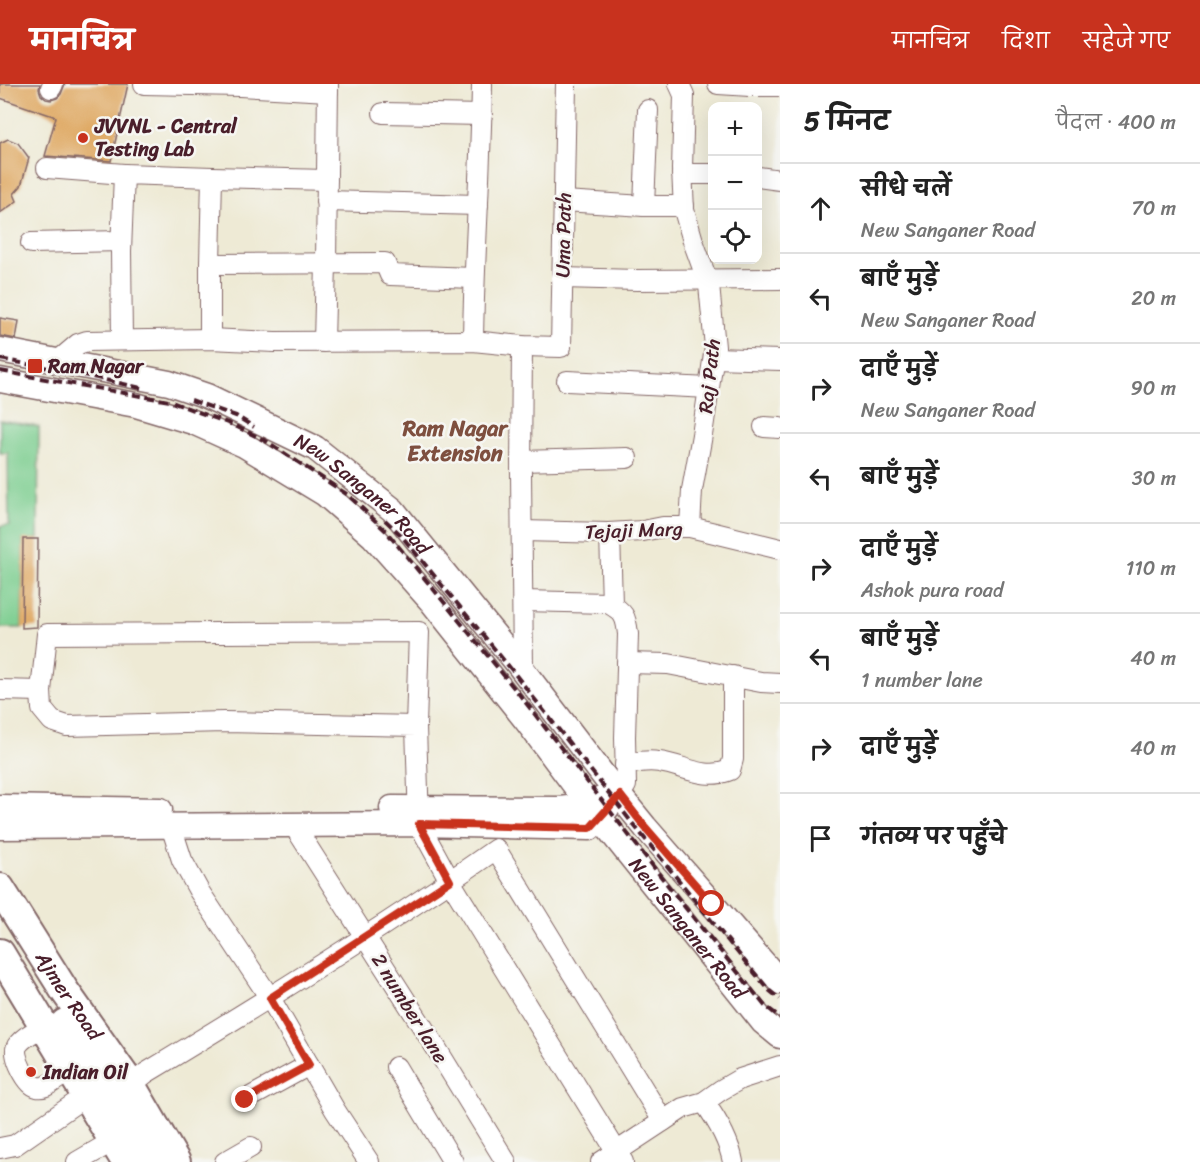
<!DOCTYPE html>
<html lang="hi">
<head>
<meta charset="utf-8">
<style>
  :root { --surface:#fff; --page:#f2f2f2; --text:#222; --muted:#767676; --line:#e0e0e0; --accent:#c8321e }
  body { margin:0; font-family:Sriracha,"Playpen Sans Deva",sans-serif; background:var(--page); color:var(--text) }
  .controls { position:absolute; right:18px; top:18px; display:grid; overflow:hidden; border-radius:12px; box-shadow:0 6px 24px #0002 }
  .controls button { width:54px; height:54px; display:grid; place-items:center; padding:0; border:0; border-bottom:2px solid var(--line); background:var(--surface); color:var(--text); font:30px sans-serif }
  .stop { position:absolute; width:18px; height:18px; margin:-14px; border:4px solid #c8321e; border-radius:50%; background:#fff }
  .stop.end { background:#c8321e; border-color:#fff; box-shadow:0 2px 6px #0008 }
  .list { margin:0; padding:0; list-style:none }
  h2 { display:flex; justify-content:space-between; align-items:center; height:78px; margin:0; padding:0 24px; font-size:26px }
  h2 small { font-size:20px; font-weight:400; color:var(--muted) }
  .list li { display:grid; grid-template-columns:39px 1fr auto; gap:18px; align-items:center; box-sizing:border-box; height:90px; padding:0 24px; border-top:2px solid var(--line) }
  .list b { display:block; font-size:22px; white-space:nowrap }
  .list p { margin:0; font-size:20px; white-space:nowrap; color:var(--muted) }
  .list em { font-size:20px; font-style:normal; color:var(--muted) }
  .icon { flex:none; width:33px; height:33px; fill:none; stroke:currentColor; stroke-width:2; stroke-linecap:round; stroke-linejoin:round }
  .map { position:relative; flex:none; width:780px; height:1078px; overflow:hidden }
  header { display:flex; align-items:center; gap:36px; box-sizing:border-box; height:84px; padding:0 30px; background:var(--accent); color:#fff }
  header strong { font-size:28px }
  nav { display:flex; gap:33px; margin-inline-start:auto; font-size:21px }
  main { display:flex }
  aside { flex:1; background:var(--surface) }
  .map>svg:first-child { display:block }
  .green { fill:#7bcd8f; stroke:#62765d; stroke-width:1.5 }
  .building { fill:#dfa963 }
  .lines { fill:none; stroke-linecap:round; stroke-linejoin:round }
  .minor-casing { stroke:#836666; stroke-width:22 }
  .major-casing { stroke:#836666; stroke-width:27 }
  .highway-casing { stroke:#836666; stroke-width:32 }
  .minor { stroke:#fff; stroke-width:20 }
  .major { stroke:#fff; stroke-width:24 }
  .highway { stroke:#fff; stroke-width:28 }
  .rail { stroke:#4a1f2b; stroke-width:4; stroke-dasharray:9 4.5; stroke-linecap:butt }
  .route { stroke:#c8321e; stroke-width:8 }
  .poi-dot { fill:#c8321e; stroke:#f6f6f2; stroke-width:2 }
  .labels { text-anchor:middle; stroke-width:5; stroke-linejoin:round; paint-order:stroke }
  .poi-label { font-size:20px; font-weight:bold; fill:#4a1f2b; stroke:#f6f6f2; text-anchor:start }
  .street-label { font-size:20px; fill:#4a1f2b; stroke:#f6f6f2 }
  .quarter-label { font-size:22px; font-weight:bold; fill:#7e4f3f; stroke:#f6f6f2 }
</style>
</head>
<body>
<header>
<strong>मानचित्र</strong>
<nav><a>मानचित्र</a><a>दिशा</a><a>सहेजे गए</a></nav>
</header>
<main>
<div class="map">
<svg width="780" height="1078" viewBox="0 0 780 1078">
  <rect width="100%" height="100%" fill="#f6f6f2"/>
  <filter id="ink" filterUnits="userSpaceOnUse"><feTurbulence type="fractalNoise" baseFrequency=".0167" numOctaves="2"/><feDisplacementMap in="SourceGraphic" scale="12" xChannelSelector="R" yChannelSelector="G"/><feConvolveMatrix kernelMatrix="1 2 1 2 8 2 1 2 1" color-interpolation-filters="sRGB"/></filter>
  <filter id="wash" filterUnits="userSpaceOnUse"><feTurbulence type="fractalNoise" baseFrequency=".008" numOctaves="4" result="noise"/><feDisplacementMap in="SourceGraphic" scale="24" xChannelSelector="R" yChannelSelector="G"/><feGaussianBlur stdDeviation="1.35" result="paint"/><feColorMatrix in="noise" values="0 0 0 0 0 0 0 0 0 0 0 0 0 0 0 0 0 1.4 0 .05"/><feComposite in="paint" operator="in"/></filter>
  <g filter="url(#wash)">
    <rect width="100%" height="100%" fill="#eeead5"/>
    <!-- green -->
    <polygon class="green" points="0,336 39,343 38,455 23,456 22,544 0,544 0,442 9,441 8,369 0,369"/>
    <g id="blocks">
      <!-- building -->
      <g class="building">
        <polygon points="0,0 40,0 39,5 41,11 46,15 51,16 57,14 61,10 65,0 128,0 111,77 45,72 56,33 0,14"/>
        <polygon points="8,55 18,59 29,74 21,102 14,110 17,117 0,129 0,59"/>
        <polygon points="0,234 19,237 16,255 0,252"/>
        <polygon points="23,455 38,455 37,543 22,544"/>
      </g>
    </g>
  </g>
  <g filter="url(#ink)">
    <use href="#blocks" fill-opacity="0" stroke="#836666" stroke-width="1.5"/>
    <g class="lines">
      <defs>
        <g id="minor">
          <polyline points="144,0 240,2 328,7"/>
          <polyline points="679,0 684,11 682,85 684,126 693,157 709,201 715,263 702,351 692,406 690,443"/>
          <polyline points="718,0 750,2"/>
          <polyline points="750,0 750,2 780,2"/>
          <polyline points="51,4 53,0"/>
          <polyline points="383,29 482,31"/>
          <polyline points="47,84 124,90"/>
          <polyline points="682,90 712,90"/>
          <polyline points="212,93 327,96"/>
          <polyline points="758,93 780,96"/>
          <polyline points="326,117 478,121"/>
          <polyline points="564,117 644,122 684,122"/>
          <polyline points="644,122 648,26"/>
          <polyline points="31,159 121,157"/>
          <polyline points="210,180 385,179 390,191 474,194"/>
          <polyline points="562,194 637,196 780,195"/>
          <polyline points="122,256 121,167 124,90 212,93 210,180 210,255"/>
          <path d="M473,257C474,171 481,86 482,0"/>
          <polyline points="324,258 326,179 328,0"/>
          <polyline points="522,262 521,389 523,586"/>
          <polyline points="714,274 780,276"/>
          <polyline points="58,277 78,260 87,257 210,255 275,258 473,257 522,262 561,263 566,0"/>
          <polyline points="567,297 709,304"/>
          <polyline points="764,343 780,344"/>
          <polyline points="521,377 627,374"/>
          <polyline points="522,447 608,449 643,447 663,443 690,443 780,465"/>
          <polyline points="610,449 612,521"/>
          <path d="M523,517L608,519C624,528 626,532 628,550L625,653L626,701L620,711"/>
          <polyline points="627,579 668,580 761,598 780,599"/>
          <polyline points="0,606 41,607"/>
          <polyline points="416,642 419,548 47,550 41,607 42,625 52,637 67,642 224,638 416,642 419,740 450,797 623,1078"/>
          <path d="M625,681C637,678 647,676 659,678C684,681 704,697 730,686L733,675V592"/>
          <polyline points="293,740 438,967 506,1078"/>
          <polyline points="171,742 182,776 199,807 270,914 335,1026 369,1078"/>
          <path d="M32,949C27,952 20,957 17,962C12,971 27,1001 37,1003C45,1005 52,998 59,994"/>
          <polyline points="396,983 453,1078"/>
          <path d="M131,1001L146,989C264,918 382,845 496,765L663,1037"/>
          <polyline points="245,1016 309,981"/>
          <path d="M704,1018C717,1036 729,1056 733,1078"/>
          <polyline points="0,1064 15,1061 74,1020"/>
          <polyline points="77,1078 101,1064"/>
          <polyline points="225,1078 251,1063"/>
          <polyline points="601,1078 683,1024 704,1018 721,1006 740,995 780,982"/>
        </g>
        <g id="major">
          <path id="s1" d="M0,266L169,299L207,312L315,364L393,426L518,580L606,695L645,743L780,898"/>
          <path id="s2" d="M0,296L136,321L193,338L244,361L325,410L373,452L432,518L526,636L588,719L763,938L780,952"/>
          <polyline points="0,723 160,726"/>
          <polyline points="392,724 560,725 577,723 602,715"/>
          <polyline points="0,743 419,740 590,744 608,723"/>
        </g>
        <g id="highway">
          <path id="s3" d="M0,804L64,906L131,1001L176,1078"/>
          <polyline points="0,869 126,1078"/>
          <polyline points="65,939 152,1078"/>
        </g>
      </defs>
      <!-- minor casing -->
      <use href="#minor" class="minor-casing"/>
      <!-- major casing -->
      <use href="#major" class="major-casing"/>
      <!-- highway casing -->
      <use href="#highway" class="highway-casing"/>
      <!-- minor -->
      <use href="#minor" class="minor"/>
      <!-- major -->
      <use href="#major" class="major"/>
      <!-- highway -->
      <use href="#highway" class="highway"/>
      <!-- rail -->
      <g class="rail">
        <polyline points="0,275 70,288 141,304"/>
        <polyline points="0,287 169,317 233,341 266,357 348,411 385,446 519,610 680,817 765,922 780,933"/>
        <polyline points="191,316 236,332 254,343"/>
        <polyline points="385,436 400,450 511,585 633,740 742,874 770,907 780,915"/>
      </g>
    </g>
  </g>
  <g class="lines" filter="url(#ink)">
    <!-- route -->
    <polyline class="route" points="245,1016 309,981 270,914 450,797 419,740 590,744 620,711 645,743 712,820"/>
  </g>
  <!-- markers -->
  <g class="poi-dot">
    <circle cx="83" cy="54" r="6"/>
    <rect x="27" y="274" width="16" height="16" rx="3"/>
    <circle cx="31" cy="988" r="6"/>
  </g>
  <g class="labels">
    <!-- poi labels -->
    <g class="poi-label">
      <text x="95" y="49">JVVNL - Central<tspan x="95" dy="23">Testing Lab</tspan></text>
      <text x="48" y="289">Ram Nagar</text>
      <text x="43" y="995">Indian Oil</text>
    </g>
    <!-- street labels -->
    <g class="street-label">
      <text transform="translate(563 151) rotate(-89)" y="7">Uma Path</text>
      <text transform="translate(709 292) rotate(-84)" y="7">Raj Path</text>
      <text dy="7" stroke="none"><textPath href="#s1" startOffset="398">New Sanganer Road</textPath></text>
      <text transform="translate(634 446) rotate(-2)" y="7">Tejaji Marg</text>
      <text dy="7" stroke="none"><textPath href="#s2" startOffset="915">New Sanganer Road</textPath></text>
      <text dy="7" stroke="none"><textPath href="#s3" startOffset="128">Ajmer Road</textPath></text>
      <text transform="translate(410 924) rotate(58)" y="7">2 number lane</text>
    </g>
    <!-- quarter labels -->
    <g class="quarter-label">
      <text x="455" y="352">Ram Nagar<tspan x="455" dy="25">Extension</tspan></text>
    </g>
  </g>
</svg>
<div class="controls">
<button>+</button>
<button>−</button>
<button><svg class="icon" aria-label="locate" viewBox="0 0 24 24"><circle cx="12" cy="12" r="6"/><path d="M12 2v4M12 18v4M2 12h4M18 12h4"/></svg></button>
</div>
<div class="stop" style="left:712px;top:820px"></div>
<div class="stop end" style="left:245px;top:1016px"></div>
</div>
<aside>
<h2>5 मिनट<small>पैदल · 400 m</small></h2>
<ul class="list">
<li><svg class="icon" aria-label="ahead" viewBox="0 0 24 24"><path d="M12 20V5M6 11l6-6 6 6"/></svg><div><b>सीधे चलें</b><p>New Sanganer Road</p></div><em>70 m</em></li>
<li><svg class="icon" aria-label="left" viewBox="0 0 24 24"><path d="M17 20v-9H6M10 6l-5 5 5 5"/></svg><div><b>बाएँ मुड़ें</b><p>New Sanganer Road</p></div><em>20 m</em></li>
<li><svg class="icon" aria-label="right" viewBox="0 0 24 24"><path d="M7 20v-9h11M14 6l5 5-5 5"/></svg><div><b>दाएँ मुड़ें</b><p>New Sanganer Road</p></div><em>90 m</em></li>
<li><svg class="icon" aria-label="left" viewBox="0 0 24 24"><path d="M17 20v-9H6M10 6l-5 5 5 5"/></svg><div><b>बाएँ मुड़ें</b></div><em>30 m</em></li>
<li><svg class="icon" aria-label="right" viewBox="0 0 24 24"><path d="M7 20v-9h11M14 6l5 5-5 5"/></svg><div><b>दाएँ मुड़ें</b><p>Ashok pura road</p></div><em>110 m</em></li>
<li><svg class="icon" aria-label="left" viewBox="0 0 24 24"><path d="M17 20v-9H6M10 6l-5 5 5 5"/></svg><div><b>बाएँ मुड़ें</b><p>1 number lane</p></div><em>40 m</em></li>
<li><svg class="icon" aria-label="right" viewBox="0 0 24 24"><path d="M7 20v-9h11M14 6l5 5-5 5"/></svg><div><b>दाएँ मुड़ें</b></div><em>40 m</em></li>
<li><svg class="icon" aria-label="arrive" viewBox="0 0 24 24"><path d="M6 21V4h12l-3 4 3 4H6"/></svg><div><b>गंतव्य पर पहुँचे</b></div></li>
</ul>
</aside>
</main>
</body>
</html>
